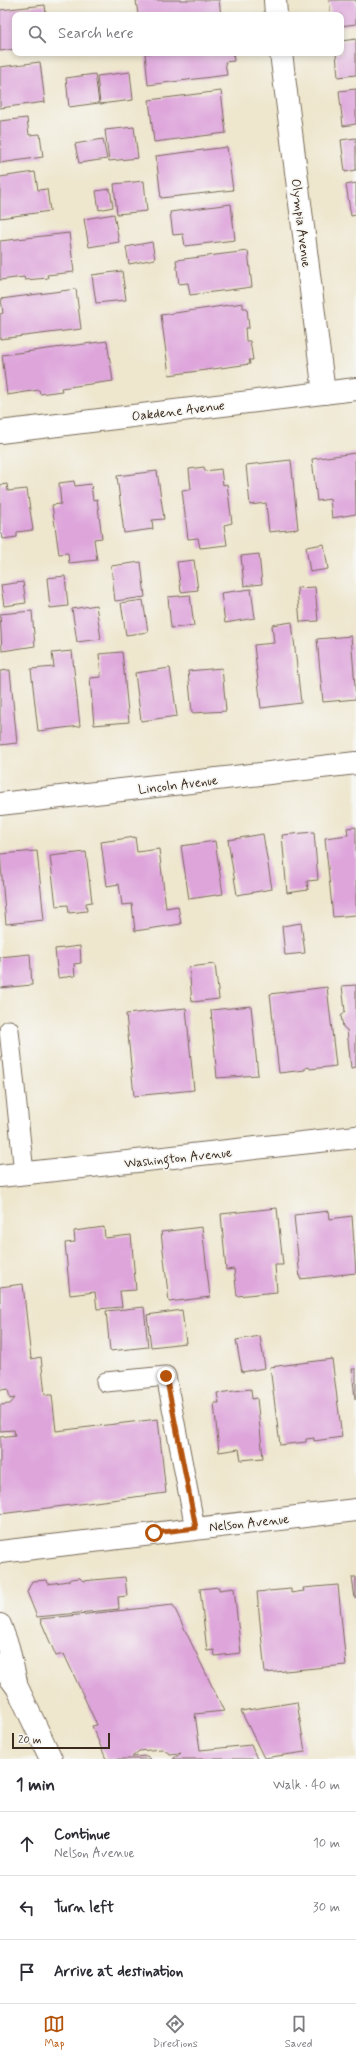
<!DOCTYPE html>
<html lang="en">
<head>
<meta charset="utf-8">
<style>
  :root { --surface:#fff; --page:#f7f7f7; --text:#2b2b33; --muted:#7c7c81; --line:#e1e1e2; --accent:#b45309 }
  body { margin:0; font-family:Mynerve,sans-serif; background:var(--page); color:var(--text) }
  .scale { position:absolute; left:12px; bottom:10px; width:98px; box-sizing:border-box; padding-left:4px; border:2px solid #3b2a1e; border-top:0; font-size:11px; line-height:14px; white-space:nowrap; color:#3b2a1e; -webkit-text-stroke:3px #f6f6f2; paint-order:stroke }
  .stop { position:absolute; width:12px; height:12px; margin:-9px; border:3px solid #b45309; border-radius:50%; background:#fff }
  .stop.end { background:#b45309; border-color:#fff; box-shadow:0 1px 4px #0008 }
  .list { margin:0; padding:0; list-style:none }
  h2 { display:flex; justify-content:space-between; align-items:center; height:52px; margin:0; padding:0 16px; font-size:17px }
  h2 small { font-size:13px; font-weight:400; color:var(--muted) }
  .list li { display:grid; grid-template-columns:26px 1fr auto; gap:12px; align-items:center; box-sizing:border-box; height:64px; padding:0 16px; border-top:1px solid var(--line) }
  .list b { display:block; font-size:15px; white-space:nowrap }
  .list p { margin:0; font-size:13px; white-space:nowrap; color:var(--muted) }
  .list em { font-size:13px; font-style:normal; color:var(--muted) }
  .icon { flex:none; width:22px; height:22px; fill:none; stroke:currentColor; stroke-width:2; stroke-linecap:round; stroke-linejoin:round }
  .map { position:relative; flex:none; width:356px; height:1759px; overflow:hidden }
  .search { position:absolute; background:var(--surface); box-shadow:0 2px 6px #0003; left:12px; right:12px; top:12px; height:44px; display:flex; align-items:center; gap:10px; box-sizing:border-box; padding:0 14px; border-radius:8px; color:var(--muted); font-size:15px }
  .sheet { height:244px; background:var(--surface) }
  nav { display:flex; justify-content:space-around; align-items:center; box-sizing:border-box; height:56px; border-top:1px solid var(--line); background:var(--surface); font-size:11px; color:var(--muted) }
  nav a { display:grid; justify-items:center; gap:2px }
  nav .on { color:var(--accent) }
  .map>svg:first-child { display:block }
  .building { fill:#dea5db }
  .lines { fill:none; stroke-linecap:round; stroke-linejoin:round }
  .service-casing { stroke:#7a6c5b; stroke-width:21 }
  .minor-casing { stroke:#7a6c5b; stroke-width:24 }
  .secondary-casing { stroke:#7a6c5b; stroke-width:24 }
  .service { stroke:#fff; stroke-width:19 }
  .minor { stroke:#fff; stroke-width:22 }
  .secondary { stroke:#fff; stroke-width:22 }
  .route { stroke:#b45309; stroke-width:5 }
  .labels { text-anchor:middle; stroke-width:3.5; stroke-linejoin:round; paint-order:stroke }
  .street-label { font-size:13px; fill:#3b2a1e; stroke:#f6f6f2 }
</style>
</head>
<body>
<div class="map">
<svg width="356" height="1759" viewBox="0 0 356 1759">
  <rect width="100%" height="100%" fill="#f6f6f2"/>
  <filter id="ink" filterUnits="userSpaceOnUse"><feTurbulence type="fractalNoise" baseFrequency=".025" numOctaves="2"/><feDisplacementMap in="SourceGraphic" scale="8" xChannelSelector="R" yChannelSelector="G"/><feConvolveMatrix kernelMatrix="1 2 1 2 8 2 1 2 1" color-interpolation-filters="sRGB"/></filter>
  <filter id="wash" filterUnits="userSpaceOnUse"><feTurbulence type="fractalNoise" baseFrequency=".012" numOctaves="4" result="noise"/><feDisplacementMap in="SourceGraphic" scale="16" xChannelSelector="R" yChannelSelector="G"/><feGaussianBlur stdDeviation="0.9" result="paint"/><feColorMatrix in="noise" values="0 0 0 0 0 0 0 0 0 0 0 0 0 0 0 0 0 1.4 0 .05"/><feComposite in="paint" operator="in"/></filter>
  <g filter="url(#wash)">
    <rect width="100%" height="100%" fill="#eee6cd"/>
    <g id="blocks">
      <!-- building -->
      <g class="building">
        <polygon points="136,0 219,0 221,15 138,15"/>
        <polygon points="329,0 356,0 356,24 341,26 341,15 331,15"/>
        <polygon points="45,5 46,15 15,15 15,49 0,51 0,10"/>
        <polygon points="356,39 356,75 338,77 336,53 341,53 341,41"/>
        <polygon points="145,53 233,53 234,61 225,62 227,75 148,85"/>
        <polygon points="40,62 45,102 0,108 0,67"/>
        <polygon points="130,72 133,100 100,104 97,76"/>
        <polygon points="95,74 99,103 69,107 66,78"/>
        <polygon points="356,89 356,124 343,126 339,91"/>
        <polygon points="221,91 226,133 154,142 149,100"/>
        <polygon points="27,118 29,135 40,134 43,157 0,163 0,121"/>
        <polygon points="134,127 138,158 109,161 105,130"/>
        <polygon points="356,138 356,170 345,172 341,140"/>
        <polygon points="103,139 107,159 79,163 75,144"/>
        <polygon points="227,147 233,190 161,198 156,156"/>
        <polygon points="35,172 38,190 47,189 50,211 0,218 0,177"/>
        <polygon points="144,181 147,211 117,214 114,184"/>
        <polygon points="356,183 356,215 351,216 346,185"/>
        <polygon points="110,189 113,207 99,210 96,191"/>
        <polygon points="231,204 235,240 185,246 183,234 173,235 170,212"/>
        <polygon points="114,214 119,242 89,247 84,219"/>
        <polygon points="69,233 74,272 47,275 48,278 25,280 24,277 0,280 0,241"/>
        <polygon points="152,242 155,259 129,264 126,247"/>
        <polygon points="248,251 252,287 190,295 188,283 179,284 176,260"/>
        <polygon points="122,271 126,300 96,303 92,275"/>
        <polygon points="76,289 81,329 0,339 0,314 3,313 1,299"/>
        <polygon points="243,303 243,308 247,308 249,328 245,328 246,341 250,341 253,360 249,360 250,364 169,375 161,315"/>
        <polygon points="107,341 113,381 61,388 62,391 40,394 39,390 7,395 2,355"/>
        <polygon points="355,453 356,514 332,518 330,499 317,501 312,459"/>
        <polygon points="291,460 298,529 269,532 266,503 250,505 246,465"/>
        <polygon points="204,467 205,471 221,469 223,485 227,484 232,523 224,525 227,545 200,548 198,538 188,539 182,490 191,489 189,469"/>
        <polygon points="157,471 164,519 152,520 153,529 124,533 117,476"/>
        <polygon points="74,481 75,486 91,484 93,500 97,499 102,538 94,539 97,560 69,563 68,553 59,554 52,505 61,504 59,483"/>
        <polygon points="7,484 8,491 27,489 33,530 17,532 17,537 3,539 2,534 0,534 0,485"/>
        <polygon points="324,544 328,569 310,572 306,547"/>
        <polygon points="259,554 262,584 244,586 241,556"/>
        <polygon points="194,560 198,590 181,592 177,562"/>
        <polygon points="141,562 145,597 115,601 111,566"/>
        <polygon points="65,576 68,606 50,608 47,578"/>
        <polygon points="23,582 26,603 4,606 1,585"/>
        <polygon points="315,587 318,621 300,622 297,588"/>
        <polygon points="251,589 255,618 225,623 221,593"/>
        <polygon points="190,595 194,626 171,628 168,597"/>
        <polygon points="143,600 148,632 126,635 121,603"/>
        <polygon points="96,605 101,639 77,642 72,609"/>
        <polygon points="32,611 35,646 2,651 0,614"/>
        <polygon points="292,622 301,703 261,708 254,645 274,643 272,625"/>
        <polygon points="351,636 356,699 323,702 317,639"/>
        <polygon points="72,651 80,726 38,731 31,669 54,667 52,653"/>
        <polygon points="122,652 129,722 94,725 90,678 101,677 99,654"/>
        <polygon points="170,668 177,716 141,721 135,673"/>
        <polygon points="222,668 226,711 192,713 188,671"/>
        <polygon points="10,670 17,743 0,745 0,671"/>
        <polygon points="356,827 356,915 333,917 325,838 348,835 347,828"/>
        <polygon points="314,832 318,880 307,881 308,890 287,893 282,835"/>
        <polygon points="263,834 272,889 237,895 228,840"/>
        <polygon points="135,837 137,852 159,849 166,908 178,906 181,924 135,931 132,904 122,905 119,884 107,886 101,842"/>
        <polygon points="215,841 223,894 189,899 181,846"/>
        <polygon points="37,851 44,920 6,924 0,854"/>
        <polygon points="86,852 92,902 86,903 87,911 69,913 68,905 56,906 50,856"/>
        <polygon points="301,923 305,953 285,955 282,926"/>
        <polygon points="80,946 81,963 74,964 75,976 58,978 55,949"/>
        <polygon points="30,954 32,985 0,988 0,957"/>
        <polygon points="215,964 219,999 192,1002 189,967"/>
        <polygon points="356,985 356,1067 351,1068 347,1030 343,1027 341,1016 345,1011 342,986"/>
        <polygon points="327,987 336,1066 310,1069 309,1067 305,1068 305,1070 279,1073 270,994"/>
        <polygon points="251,1006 258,1075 217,1078 211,1010"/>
        <polygon points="186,1008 194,1090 134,1096 126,1014"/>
        <polygon points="277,1208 283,1265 275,1265 277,1292 237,1296 234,1269 226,1270 221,1214"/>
        <polygon points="329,1211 330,1219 352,1216 356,1273 300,1279 294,1215"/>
        <polygon points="104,1227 105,1238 131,1235 136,1290 120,1291 122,1307 97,1309 95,1292 70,1295 65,1243 75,1242 74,1231"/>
        <polygon points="202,1227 210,1297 169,1302 161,1232"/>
        <polygon points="23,1284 31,1359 41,1357 45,1395 52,1395 56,1431 158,1419 166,1493 0,1514 0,1437 15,1435 14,1430 0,1431 0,1405 10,1404 15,1398 10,1399 8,1389 0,1390 0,1287"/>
        <polygon points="144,1307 148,1347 110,1351 106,1311"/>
        <polygon points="182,1310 186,1343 151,1347 147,1315"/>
        <polygon points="260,1336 265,1368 242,1372 236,1340"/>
        <polygon points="332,1359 342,1437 314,1441 314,1438 306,1439 306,1442 280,1445 270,1367"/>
        <polygon points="352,1369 356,1369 356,1399 355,1399"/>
        <polygon points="251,1389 252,1399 257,1398 263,1458 241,1460 239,1449 219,1452 214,1403 219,1403 217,1393"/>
        <polygon points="125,1577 127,1596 118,1597 119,1609 37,1617 27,1592 32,1581 47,1580 48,1584 68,1581 71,1579 80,1578 83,1581"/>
        <polygon points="352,1577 356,1577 356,1598 355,1599"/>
        <polygon points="338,1585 346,1665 265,1673 257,1592 291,1589 291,1593 304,1591 303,1588"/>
        <polygon points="219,1587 219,1590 234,1588 241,1653 215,1656 214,1650 207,1651 200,1589"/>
        <polygon points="173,1605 224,1711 195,1714 200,1750 251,1745 257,1759 173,1759 181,1753 170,1754 162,1749 139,1751 132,1757 147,1756 151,1759 106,1759 92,1726 97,1725 64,1654 56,1656 40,1619"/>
        <polygon points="297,1702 305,1752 264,1758 241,1711"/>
      </g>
    </g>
  </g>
  <g filter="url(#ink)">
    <use href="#blocks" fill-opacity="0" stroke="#7a6c5b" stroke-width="1"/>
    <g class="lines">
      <defs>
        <g id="service">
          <polyline points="9,1030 24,1173"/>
          <polyline points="106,1382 166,1376 195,1528"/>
        </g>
        <g id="minor">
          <polyline points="275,0 276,15"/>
          <polyline points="281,53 324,393"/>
          <polyline points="0,432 356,389"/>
          <polyline points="0,804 356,763"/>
          <polyline points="0,1176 356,1137"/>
          <polyline points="0,1552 356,1510"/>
        </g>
        <g id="secondary">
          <polyline points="0,1625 8,1647 16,1682"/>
          <polyline points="0,1664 17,1687 51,1759"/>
        </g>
      </defs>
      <!-- service casing -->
      <use href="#service" class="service-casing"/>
      <!-- minor casing -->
      <use href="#minor" class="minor-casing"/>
      <!-- secondary casing -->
      <use href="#secondary" class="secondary-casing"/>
      <!-- service -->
      <use href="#service" class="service"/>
      <!-- minor -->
      <use href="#minor" class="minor"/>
      <!-- secondary -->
      <use href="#secondary" class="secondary"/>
    </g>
  </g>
  <g class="lines" filter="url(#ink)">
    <!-- route -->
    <polyline class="route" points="154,1533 196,1528 166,1376"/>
  </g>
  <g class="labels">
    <!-- street labels -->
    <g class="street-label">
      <text transform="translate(302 223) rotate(83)" y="5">Olympia Avenue</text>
      <text transform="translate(178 410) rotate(-7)" y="5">Oakdene Avenue</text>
      <text transform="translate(178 784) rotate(-7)" y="5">Lincoln Avenue</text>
      <text transform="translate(178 1157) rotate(-6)" y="5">Washington Avenue</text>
      <text transform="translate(249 1522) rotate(-6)" y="5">Nelson Avenue</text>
    </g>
  </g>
</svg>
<div class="scale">20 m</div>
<div class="stop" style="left:154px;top:1533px"></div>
<div class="stop end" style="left:166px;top:1376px"></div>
<div class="search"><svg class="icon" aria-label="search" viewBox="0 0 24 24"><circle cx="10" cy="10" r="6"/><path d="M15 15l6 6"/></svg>Search here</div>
</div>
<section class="sheet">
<h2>1 min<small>Walk · 40 m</small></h2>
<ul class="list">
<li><svg class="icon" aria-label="ahead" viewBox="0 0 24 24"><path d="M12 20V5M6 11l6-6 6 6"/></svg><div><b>Continue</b><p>Nelson Avenue</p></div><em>10 m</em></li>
<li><svg class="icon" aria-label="left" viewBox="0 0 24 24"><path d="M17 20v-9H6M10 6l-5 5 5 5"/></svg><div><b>Turn left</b></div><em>30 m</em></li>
<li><svg class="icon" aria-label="arrive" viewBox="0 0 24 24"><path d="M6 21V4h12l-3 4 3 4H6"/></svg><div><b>Arrive at destination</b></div></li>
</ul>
</section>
<nav>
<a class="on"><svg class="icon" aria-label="map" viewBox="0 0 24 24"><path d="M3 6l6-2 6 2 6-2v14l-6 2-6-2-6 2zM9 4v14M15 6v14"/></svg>Map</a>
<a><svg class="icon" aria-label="directions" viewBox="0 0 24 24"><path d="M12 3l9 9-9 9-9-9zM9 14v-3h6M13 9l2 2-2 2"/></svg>Directions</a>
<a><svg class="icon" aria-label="saved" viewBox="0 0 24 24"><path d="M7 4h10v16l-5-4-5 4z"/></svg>Saved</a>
</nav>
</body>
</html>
